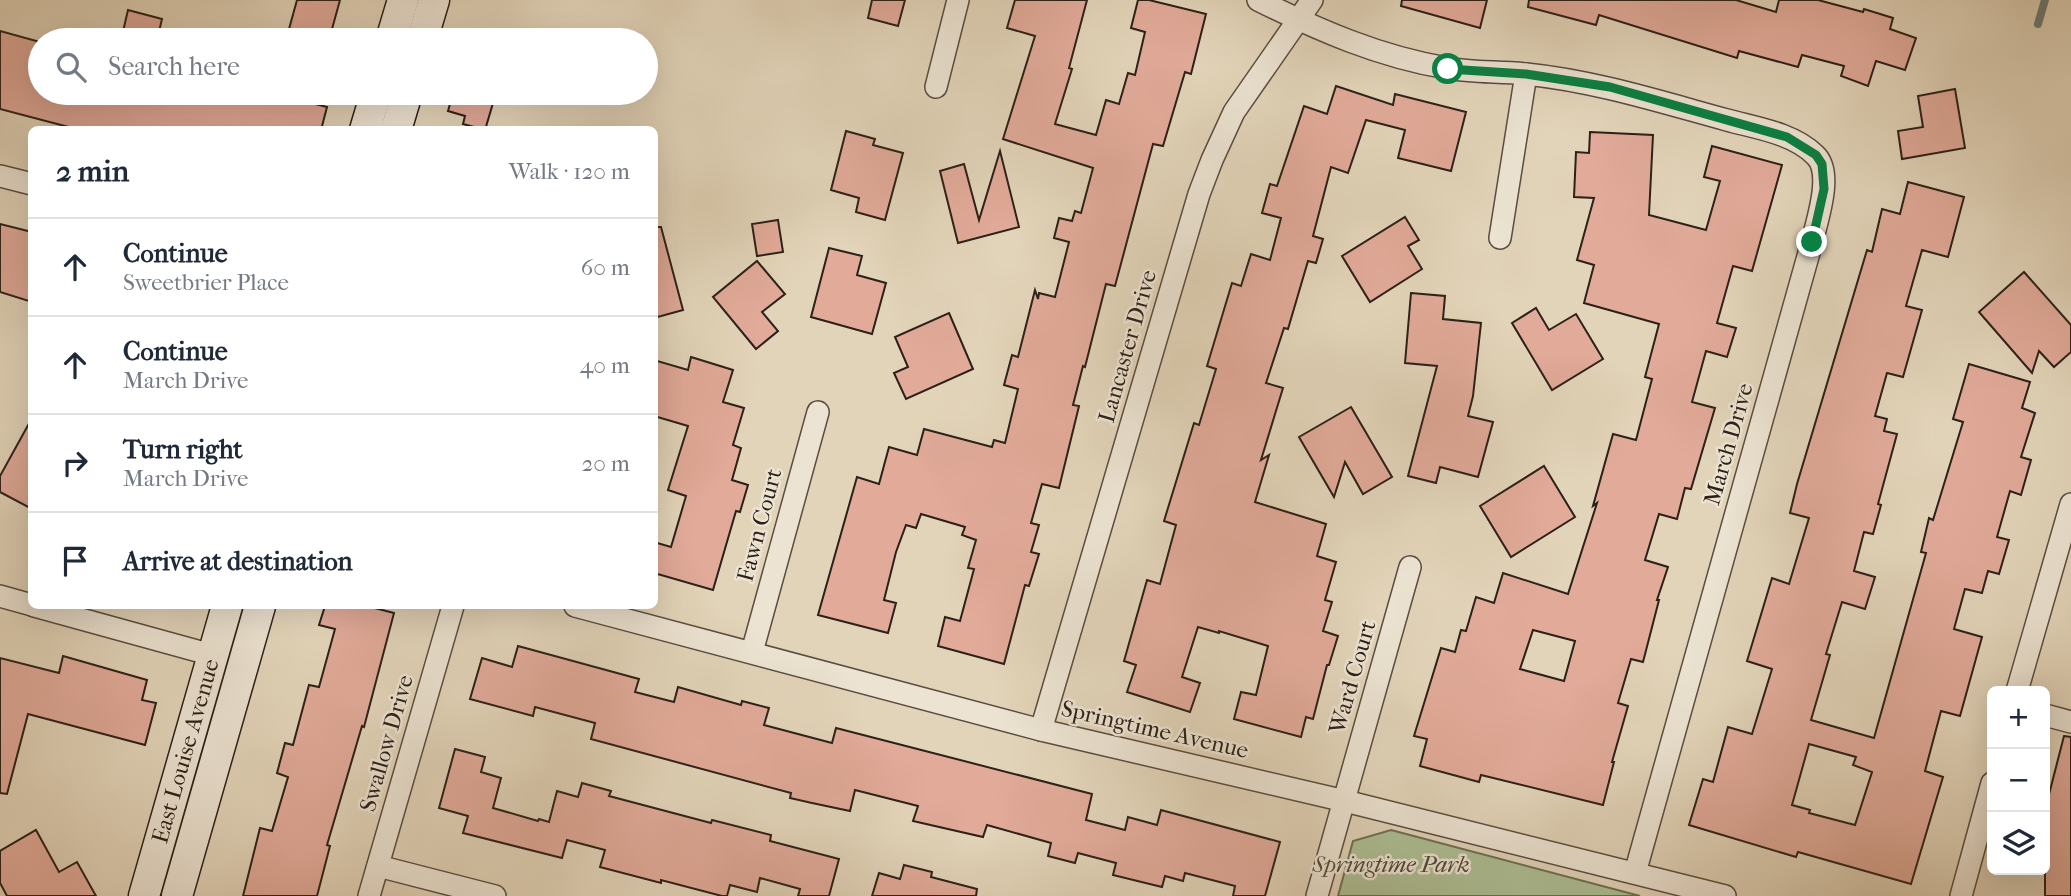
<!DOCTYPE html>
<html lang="en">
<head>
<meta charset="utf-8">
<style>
  :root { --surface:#fff; --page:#f6f6f7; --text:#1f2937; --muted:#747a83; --line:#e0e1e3 }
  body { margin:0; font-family:"IM FELL French Canon",serif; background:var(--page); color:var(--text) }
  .controls { position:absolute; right:21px; bottom:21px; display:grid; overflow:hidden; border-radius:10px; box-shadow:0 7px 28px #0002 }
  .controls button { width:63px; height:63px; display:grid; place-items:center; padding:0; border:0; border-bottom:2px solid var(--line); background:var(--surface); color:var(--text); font:35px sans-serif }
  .stop { position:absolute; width:21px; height:21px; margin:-16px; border:5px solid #0b8043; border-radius:50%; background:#fff }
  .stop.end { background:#0b8043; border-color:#fff; box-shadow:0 2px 7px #0008 }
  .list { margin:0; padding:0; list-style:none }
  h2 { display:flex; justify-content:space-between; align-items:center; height:91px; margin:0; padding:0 28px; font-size:30px }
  h2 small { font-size:23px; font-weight:400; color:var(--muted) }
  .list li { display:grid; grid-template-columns:46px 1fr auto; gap:21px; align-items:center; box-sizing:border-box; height:98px; padding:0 28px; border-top:2px solid var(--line) }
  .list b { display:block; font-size:26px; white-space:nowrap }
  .list p { margin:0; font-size:23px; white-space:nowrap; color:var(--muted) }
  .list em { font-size:23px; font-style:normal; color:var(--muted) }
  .icon { flex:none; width:38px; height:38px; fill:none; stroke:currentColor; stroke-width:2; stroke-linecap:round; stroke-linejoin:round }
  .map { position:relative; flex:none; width:2071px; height:896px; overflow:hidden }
  .search { position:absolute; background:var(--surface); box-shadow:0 7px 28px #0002; left:28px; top:28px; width:630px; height:77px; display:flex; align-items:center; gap:18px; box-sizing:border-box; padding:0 24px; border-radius:38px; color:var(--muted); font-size:26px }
  .panel { position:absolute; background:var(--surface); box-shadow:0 7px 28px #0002; left:28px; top:126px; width:630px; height:483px; border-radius:10px }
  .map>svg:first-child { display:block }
  .green { fill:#adbe94; stroke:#6c6f56; stroke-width:2 }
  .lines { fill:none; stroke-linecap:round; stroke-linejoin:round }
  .stream { stroke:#6d7a79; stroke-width:8 }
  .building { fill:#e1aa99; stroke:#2c2018; stroke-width:2; fill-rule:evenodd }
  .street-casing { stroke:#5a4d40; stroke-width:24 }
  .secondary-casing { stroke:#2c2018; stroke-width:33 }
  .street { stroke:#ece3d2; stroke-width:21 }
  .secondary { stroke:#ece3d2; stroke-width:30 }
  .route { stroke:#0b8043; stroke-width:9 }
  .labels { text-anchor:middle; stroke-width:5; stroke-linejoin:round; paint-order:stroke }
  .street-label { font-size:23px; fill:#2c2018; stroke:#ece3d2 }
  .park-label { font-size:23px; font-style:italic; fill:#4c4837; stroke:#ece3d2 }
</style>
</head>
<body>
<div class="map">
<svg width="2071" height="896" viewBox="0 0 2071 896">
  <rect width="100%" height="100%" fill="#e2d4b9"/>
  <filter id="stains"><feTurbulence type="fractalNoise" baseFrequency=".00286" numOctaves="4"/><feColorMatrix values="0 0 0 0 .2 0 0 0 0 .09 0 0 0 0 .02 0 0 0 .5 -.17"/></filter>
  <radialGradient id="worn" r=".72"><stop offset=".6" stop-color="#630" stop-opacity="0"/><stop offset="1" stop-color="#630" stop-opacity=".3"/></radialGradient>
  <!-- green -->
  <polygon class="green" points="1391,830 1640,896 1338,896 1353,841"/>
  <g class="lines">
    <!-- stream -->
    <polyline class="stream" points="2038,24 2045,0"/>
  </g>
  <!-- building -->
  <g class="building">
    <polygon points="297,0 340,0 329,40 286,40"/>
    <polygon points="872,0 905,0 898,26 868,18"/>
    <polygon points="1015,0 1087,0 1069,68 1072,69 1055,124 1096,135 1106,100 1119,104 1128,73 1135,75 1145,32 1131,28 1138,0 1149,0 1206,14 1191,74 1185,72 1163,146 1153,144 1115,286 1106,284 1085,367 1083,366 1073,405 1079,406 1059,488 1042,484 1031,523 1039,525 1031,552 1039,554 1029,586 1025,585 1004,664 938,646 945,617 960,621 974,569 968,568 976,540 962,535 965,527 921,514 916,528 906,525 896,552 884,600 896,603 888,633 818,615 857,477 879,484 889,447 917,455 924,429 992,447 994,440 1005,443 1018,389 1004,385 1012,355 1018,357 1035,290 1038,299 1039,293 1055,297 1069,242 1054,238 1059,218 1072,221 1075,211 1081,213 1093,168 1003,139 1035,36 1007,28"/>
    <polygon points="1402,0 1487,0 1480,28 1401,6"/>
    <polygon points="1529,0 1736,0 1776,12 1779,0 1818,0 1863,12 1864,9 1893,18 1890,29 1916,38 1905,70 1876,61 1868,86 1841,76 1844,66 1802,55 1798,67 1739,51 1737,58 1599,15 1596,25 1528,7"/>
    <polygon points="128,10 162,19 157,40 121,40"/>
    <polygon points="0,31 40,42 40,93 241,93 263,99 264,93 273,93 327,107 321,130 80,130 0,109"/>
    <polygon points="1336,86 1393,105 1395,94 1466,112 1451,171 1398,158 1405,130 1366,120 1348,173 1331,167 1313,236 1323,239 1316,263 1308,261 1288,329 1284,328 1266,383 1283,388 1261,460 1269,455 1255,502 1326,524 1317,556 1336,562 1325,600 1332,602 1323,631 1338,636 1329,665 1327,665 1313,719 1306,717 1301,737 1234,719 1241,692 1256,695 1268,646 1219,631 1219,633 1198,627 1182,677 1200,683 1190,712 1127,692 1136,665 1124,661 1147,580 1160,584 1176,525 1164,521 1194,423 1199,425 1216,369 1207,366 1232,283 1241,286 1251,254 1270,260 1281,218 1262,213 1270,184 1277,186 1304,106 1327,114"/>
    <polygon points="1955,89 1965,148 1902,159 1898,131 1923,127 1918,96"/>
    <polygon points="453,93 496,93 485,130 463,124 465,116 448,111"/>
    <polygon points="846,131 875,139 873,145 903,153 885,220 856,212 859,198 831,190"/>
    <path d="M1590,132L1653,135L1649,215L1706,230L1720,181L1704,177L1712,146L1782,165L1752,271L1733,266L1717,323L1736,328L1727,357L1706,351L1692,402L1715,408L1691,489L1685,488L1677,519L1659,514L1645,560L1668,567L1657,600H1659L1643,662L1631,659L1618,703L1628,706L1612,762H1614L1603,805L1481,775L1479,782L1420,766L1427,739L1414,736L1441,648L1455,652L1461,630L1466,631L1476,597L1494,603L1503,573L1568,594L1597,503L1593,506L1613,434L1636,440L1652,379L1645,377L1659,324L1584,303L1594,265L1577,260L1594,198L1574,197L1576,152L1589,153ZM1533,630L1575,641L1564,681L1520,669Z"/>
    <polygon points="1000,151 1019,227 958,243 940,171 964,164 979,220"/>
    <path d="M1908,182L1964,197L1948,257L1922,250L1906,306L1922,310L1903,377L1887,373L1875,416L1887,419L1884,431L1897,434L1878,504L1881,505L1873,534L1864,532L1854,571L1875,577L1865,609L1842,602L1826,654L1830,655L1811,720L1874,738L1926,553L1921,552L1929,518L1933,520L1963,422L1953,419L1969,364L2030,382L2022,408L2035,413L2021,457L2031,460L2021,495L2010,491L1997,537L2009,540L1999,574L1988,571L1982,593L1965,589L1954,629L1982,637L1960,716L1941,711L1925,771L1943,777L1911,884L1798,852L1796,857L1689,825L1703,779L1713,782L1728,727L1752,734L1772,669L1747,661L1772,578L1789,584L1809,518L1790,513L1797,484L1867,250L1872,252L1882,209L1900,214ZM1809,744L1856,757L1853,765L1872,772L1855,825L1809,813L1810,810L1792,805Z"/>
    <polygon points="1405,217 1419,240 1408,246 1422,269 1370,302 1342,256"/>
    <polygon points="778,220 783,252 757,256 752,224"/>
    <polygon points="0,224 32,232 32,302 0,292"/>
    <polygon points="654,227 661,227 683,310 654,318"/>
    <polygon points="829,248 862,256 857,275 886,283 872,334 811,317"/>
    <polygon points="757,261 785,294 762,312 778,331 756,349 713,297"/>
    <polygon points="2024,272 2071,325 2071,352 2054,367 2039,351 2032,373 1979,312"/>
    <polygon points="1411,293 1445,296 1443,319 1481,323 1473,396 1468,416 1493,422 1478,477 1440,467 1436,483 1408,476 1437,366 1405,363"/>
    <polygon points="1536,308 1549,330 1576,314 1603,359 1552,390 1512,323"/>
    <polygon points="949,313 973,369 906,399 894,373 908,367 895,337"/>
    <polygon points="691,357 733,370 723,402 744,408 733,445 741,448 732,480 748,485 740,512 736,511 713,590 654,573 654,542 671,547 686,496 668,490 688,426 654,416 654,360 688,370"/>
    <polygon points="1351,407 1392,477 1363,494 1345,462 1334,497 1299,437"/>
    <polygon points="32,418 32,509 0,492 0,476"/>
    <polygon points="1544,466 1575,517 1511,557 1480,506"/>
    <polygon points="325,606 367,606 394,613 364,727 362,726 327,845 330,846 317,896 243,896 260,828 272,831 288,777 277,773 285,743 293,745 309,685 319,687 335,629 319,625"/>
    <polygon points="518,646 639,679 635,692 674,702 678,687 741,705 742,701 769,708 764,725 832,743 836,728 1092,794 1086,820 1125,830 1128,817 1157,825 1161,810 1280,842 1265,896 1233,896 1235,886 1185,873 1183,881 1165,876 1162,887 1113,875 1116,863 1078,853 1075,863 1048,856 1051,843 987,825 983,837 913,821 918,806 855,790 850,811 812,803 790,798 791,793 591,739 595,723 535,707 533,716 470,699 482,658 512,667"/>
    <polygon points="63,656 147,680 142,700 156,703 145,745 28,714 7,794 0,793 0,658 59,673"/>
    <polygon points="2064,736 2071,737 2071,896 2045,896 2045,810"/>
    <polygon points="455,749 485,757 481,772 501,778 493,808 538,821 539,819 549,822 557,791 578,797 582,783 611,791 609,796 711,823 712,820 771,835 770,841 839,859 829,896 798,896 800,889 760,878 757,892 730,885 727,896 722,896 661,880 661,883 600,867 605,850 567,840 562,858 463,833 468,816 439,808"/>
    <polygon points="36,830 59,872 77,862 96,896 7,896 0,883 0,851"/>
    <polygon points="904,865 932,872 931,877 977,889 976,896 872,896 879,873 900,879"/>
  </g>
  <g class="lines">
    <defs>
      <g id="street">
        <path d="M1258,0C1318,30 1380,57 1447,68C1473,73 1500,71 1526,74C1595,81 1661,102 1727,120C1756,128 1793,133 1815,155C1834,172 1817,220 1812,242L1635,873"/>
        <polyline points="936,87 958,0"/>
        <polyline points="0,176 32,184"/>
        <polyline points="1500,238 1526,74"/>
        <polyline points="0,596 32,605"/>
        <polyline points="34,606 212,655"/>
        <polyline points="575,606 1041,730 1345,801 1725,896"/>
        <polyline points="752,652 818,412"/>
        <polyline points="2017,691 2071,504"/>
        <polyline points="2045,715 2071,722"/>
        <polyline points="1041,730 1199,194 1212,160 1234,112 1312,0"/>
        <polyline points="378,866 495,896"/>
        <polyline points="369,896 453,606"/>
        <polyline points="1317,896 1410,567"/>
        <polyline points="1961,896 1992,783"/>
      </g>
      <g id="secondary">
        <polyline points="391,40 403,0"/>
        <polyline points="422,40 434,0"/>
        <polyline points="365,130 376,93"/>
        <polyline points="396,130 407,93"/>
        <polyline points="144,896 227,606"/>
        <polyline points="177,896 260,606"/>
      </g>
    </defs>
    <!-- street casing -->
    <use href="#street" class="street-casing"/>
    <!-- secondary casing -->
    <use href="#secondary" class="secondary-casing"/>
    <!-- street -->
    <use href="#street" class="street"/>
    <!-- secondary -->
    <use href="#secondary" class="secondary"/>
  </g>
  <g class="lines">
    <!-- route -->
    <polyline class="route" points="1448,69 1526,74 1610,87 1787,137 1816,155 1822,164 1824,189 1812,242"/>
  </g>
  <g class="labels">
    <!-- street labels -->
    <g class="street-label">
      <text transform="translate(1127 346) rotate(-74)" y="8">Lancaster Drive</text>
      <text transform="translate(1728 444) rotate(-74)" y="8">March Drive</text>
      <text transform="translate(759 525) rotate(-75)" y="8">Fawn Court</text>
      <text transform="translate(1352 677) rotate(-74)" y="8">Ward Court</text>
      <text transform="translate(1155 729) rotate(13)" y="8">Springtime Avenue</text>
      <text transform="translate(386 743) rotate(-74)" y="8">Swallow Drive</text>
      <text transform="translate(185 751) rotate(-74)" y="8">East Louise Avenue</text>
    </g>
    <!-- park labels -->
    <g class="park-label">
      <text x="1391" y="872">Springtime Park</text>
    </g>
  </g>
  <rect width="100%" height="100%" filter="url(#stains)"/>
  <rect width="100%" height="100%" fill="url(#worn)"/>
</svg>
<div class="controls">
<button>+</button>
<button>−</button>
<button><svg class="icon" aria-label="layers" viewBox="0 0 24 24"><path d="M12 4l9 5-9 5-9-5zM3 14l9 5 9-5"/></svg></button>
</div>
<div class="stop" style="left:1448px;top:69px"></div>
<div class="stop end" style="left:1812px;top:242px"></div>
<div class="search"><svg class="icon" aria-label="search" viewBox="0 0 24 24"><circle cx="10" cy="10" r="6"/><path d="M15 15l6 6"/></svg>Search here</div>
<section class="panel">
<h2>2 min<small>Walk · 120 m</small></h2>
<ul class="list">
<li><svg class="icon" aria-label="ahead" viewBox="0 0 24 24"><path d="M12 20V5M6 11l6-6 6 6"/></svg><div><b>Continue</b><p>Sweetbrier Place</p></div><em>60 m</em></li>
<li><svg class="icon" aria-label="ahead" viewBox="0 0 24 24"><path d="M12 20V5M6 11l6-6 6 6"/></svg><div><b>Continue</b><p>March Drive</p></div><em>40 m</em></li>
<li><svg class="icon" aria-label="right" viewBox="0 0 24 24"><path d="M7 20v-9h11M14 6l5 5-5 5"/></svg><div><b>Turn right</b><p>March Drive</p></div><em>20 m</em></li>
<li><svg class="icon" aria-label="arrive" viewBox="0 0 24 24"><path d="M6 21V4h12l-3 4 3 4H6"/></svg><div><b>Arrive at destination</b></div></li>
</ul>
</section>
</div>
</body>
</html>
